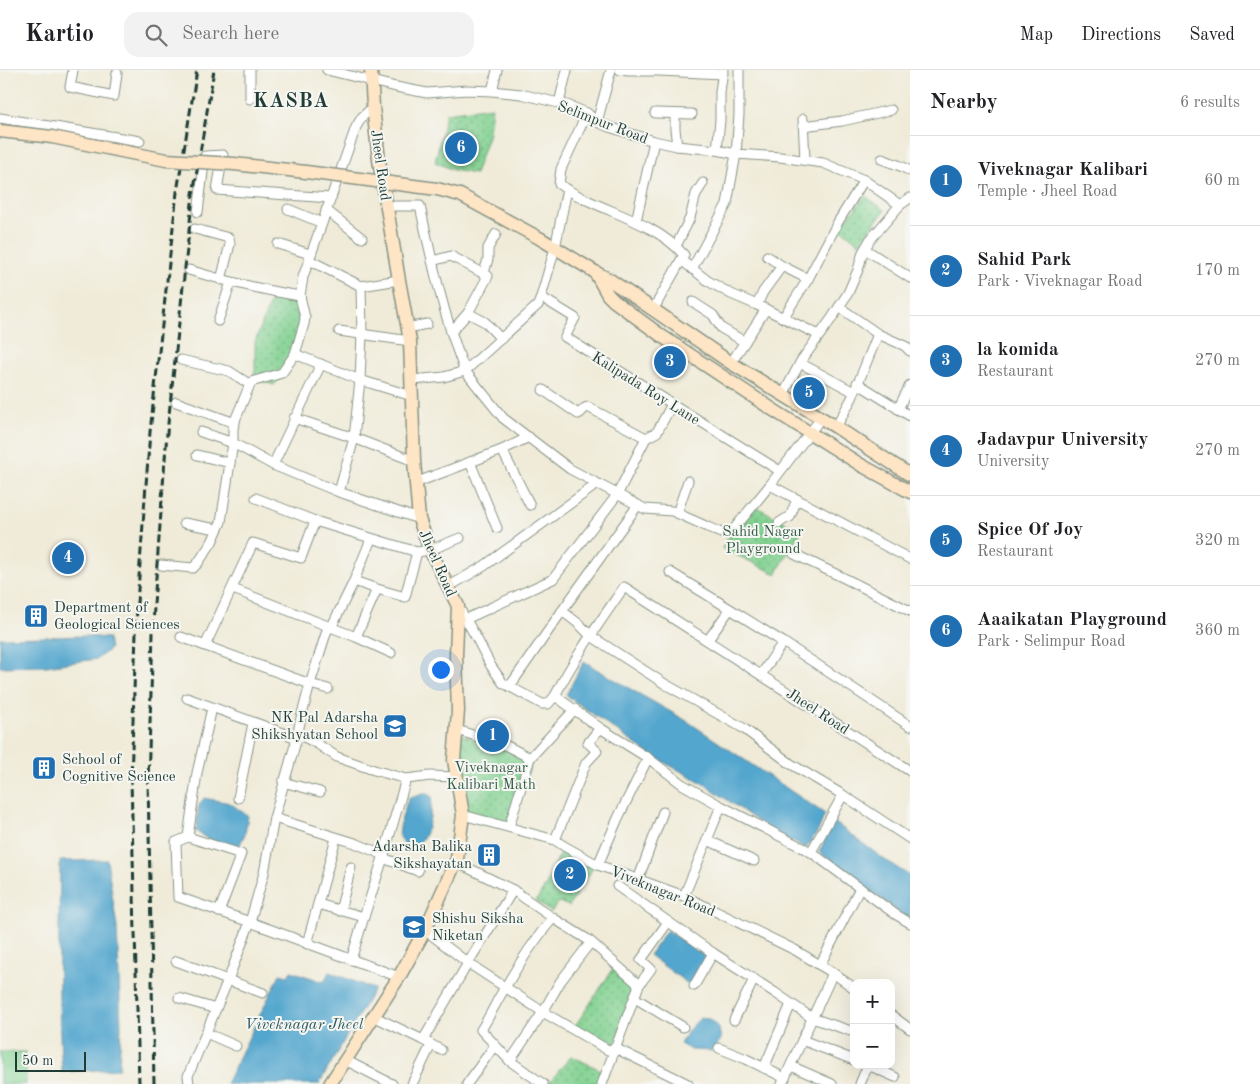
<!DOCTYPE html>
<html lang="en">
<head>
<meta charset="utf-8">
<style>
  :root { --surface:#fff; --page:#f2f2f2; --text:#202124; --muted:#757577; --line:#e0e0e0; --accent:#1f6fb2 }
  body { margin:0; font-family:"Old Standard TT",serif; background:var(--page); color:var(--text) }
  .controls { position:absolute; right:15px; bottom:15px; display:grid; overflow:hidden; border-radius:10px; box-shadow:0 5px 20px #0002 }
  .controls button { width:45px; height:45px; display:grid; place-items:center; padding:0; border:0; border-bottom:1px solid var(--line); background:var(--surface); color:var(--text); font:25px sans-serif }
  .scale { position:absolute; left:15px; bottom:12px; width:71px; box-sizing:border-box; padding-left:5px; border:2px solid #1f3d34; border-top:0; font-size:14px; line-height:18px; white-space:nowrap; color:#1f3d34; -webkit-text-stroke:4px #f6f6f2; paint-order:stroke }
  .you { position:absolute; left:440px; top:599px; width:18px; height:18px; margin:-12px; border:4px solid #fff; border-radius:50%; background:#1a73e8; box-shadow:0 0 0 8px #1a73e833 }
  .badge { display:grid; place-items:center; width:32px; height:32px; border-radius:50%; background:var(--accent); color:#fff; font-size:16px; font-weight:700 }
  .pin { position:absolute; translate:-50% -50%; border:2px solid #fff; box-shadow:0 1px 5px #0006 }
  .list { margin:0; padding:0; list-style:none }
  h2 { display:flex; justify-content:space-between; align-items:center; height:65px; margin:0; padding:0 20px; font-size:21px }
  h2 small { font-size:16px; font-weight:400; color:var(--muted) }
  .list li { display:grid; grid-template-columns:32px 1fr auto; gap:15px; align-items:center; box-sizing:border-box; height:90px; padding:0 20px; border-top:1px solid var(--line) }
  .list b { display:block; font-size:19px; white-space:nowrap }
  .list p { margin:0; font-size:16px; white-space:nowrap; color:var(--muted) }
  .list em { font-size:16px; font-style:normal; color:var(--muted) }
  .icon { flex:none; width:28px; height:28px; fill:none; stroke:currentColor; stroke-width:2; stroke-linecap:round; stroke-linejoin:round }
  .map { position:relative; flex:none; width:910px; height:1014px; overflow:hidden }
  header { display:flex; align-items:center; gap:30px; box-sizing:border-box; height:70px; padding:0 25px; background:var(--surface); border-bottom:1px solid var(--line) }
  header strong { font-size:24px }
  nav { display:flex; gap:28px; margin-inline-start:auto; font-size:18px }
  .search { width:350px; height:45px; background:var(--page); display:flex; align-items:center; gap:12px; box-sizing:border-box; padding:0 18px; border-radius:15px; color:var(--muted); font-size:19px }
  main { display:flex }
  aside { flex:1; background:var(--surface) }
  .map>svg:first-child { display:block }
  .park { fill:url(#park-dots); stroke:#508762 }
  .garden { fill:#82d191; stroke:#508762 }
  .water { fill:#52a6ce; stroke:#387281 }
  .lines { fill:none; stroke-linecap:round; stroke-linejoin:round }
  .street-casing { stroke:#889486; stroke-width:11 }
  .secondary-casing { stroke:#889486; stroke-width:15 }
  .street { stroke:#fff; stroke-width:9 }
  .secondary { stroke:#fde5c5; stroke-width:12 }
  .rail { stroke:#1f3d34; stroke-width:3; stroke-dasharray:8 4; stroke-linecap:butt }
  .secondary-bridge-casing { stroke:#889486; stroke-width:15; stroke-linecap:butt }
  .secondary-bridge { stroke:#fde5c5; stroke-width:12 }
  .labels { text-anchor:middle; stroke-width:4; stroke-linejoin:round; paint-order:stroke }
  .street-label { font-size:15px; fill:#1f3d34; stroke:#f6f6f2 }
  .park-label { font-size:15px; fill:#335b47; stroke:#f6f6f2 }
  .poi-label { font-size:15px; fill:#1f3d34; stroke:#f6f6f2; text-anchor:start }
  .water-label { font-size:16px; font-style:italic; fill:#2e5c62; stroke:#f6f6f2 }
  .district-label { font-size:20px; font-weight:bold; letter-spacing:1px; fill:#1f3d34; stroke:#f6f6f2 }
</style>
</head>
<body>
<header>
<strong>Kartio</strong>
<div class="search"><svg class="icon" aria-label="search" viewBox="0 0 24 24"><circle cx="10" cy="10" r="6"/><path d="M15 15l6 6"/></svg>Search here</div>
<nav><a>Map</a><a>Directions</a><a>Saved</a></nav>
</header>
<main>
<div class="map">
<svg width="910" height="1014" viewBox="0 0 910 1014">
  <defs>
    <pattern id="park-dots" width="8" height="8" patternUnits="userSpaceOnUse" patternTransform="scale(1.25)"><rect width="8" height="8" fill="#82d191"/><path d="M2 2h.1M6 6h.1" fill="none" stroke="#6aab77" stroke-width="1.8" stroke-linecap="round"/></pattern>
  </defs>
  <rect width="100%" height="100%" fill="#f6f6f2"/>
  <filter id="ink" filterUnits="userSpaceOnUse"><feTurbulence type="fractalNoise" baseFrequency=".02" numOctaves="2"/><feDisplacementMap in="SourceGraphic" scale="10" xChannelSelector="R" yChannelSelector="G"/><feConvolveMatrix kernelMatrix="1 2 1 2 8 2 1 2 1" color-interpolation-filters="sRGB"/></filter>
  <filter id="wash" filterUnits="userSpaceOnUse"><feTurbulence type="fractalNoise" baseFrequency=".0096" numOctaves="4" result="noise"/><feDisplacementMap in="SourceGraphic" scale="20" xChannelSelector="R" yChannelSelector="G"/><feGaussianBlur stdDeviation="1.12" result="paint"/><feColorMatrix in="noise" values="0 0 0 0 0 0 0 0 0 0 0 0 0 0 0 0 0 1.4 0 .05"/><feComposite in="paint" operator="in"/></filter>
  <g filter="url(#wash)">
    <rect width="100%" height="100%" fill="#f0ebd8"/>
    <!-- park -->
    <g class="park">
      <polygon points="492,37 489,63 475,104 453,100 435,92 446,43"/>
      <polygon points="865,126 885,140 859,173 840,158"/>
      <polygon points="271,230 294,230 302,248 287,301 274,315 253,309 255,300 255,272"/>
      <polygon points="757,437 801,461 776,504 722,478 729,467"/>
      <polygon points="459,664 506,678 532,692 508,755 465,742 457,692"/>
      <polygon points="562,779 595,795 569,836 559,832 551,842 536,831 546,815"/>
      <polygon points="615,896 637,915 615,974 608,977 573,959"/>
      <polygon points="571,986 603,1001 599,1014 548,1014"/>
    </g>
    <!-- garden -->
    <rect class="garden" x="0" y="982" width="26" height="32"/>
    <!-- water -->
    <g class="water">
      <polygon points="85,566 108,568 110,579 97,589 46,596 0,597 0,568"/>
      <polygon points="584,591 596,599 607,605 634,621 687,651 825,744 818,761 806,778 776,764 703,713 652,686 566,625"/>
      <path d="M426,723L432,727C430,745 431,762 417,775H405L399,767C400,753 403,741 409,728Z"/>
      <polygon points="204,728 230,733 248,746 245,764 239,776 226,776 206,768 196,761 199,735"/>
      <polygon points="834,752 885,790 910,806 910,851 819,782"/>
      <path d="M107,790L117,857L121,957L119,999L62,1002C57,932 59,861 60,791Z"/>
      <polygon points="667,860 707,887 691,916 649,885"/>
      <polygon points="291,901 324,912 329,902 374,919 319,1014 226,1014 280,904 288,906"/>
      <polygon points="700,948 709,949 719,958 721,970 711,981 691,980 680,974 687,962"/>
    </g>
  </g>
  <g filter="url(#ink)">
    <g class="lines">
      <defs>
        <g id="street">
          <polyline points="73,0 70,17 114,26 117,3"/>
          <polyline points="327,0 396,17 427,23 467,20 492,21 521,24 567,35 587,43 597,52 609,57 654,71 677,76 717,80 736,84 780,87 823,93 864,110 900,135"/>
          <polyline points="620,0 629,1 659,1 723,4"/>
          <polyline points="492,21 497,0"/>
          <polyline points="250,29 250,0"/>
          <polyline points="559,33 567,0"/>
          <path d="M587,43L561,99L559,114C598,142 651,148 684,185L653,240"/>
          <polyline points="655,43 692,44"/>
          <polyline points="675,44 675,59 677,76"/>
          <polyline points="0,48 140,71"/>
          <polyline points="803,49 805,90"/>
          <polyline points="597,52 611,0"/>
          <polyline points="803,56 842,51 891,40"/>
          <polyline points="717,80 720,50 720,22 723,0"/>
          <polyline points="882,89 903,97 910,101"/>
          <path d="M386,136H420C432,192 444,248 465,301L538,235L541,227L555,178L567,119"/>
          <polyline points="288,139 322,153"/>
          <polyline points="326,140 362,168"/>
          <polyline points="198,142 205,86 223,85 217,120 331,128"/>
          <polyline points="636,151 654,71"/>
          <polyline points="195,159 229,168 230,174 221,210"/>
          <polyline points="278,174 310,184"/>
          <polyline points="676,176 690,148 696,124 703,113"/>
          <polyline points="865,179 910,208"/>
          <polyline points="767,186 782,196 808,209"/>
          <polyline points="309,190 361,216 399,210"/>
          <polyline points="681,190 708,211 731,224 757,235 819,265"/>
          <polyline points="432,191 451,186 488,206 468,243 451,262"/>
          <polyline points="692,199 727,134 736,84 739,45 739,0"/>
          <path d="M189,200C225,211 262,220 300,226"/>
          <polyline points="484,203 488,189 488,178 496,164"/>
          <polyline points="541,227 575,248 565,267 780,401"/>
          <polyline points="693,232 713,245 721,258 745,272"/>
          <polyline points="757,235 763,222 782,196"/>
          <polyline points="839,237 878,264 905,276 910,281"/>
          <polyline points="468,243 485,252 501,269"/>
          <polyline points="783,248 808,209 838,152 864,110"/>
          <polyline points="218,251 231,212"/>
          <polyline points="407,258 427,254"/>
          <polyline points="339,261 410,271"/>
          <polyline points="295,284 360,310 412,326"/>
          <polyline points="181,290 229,301 249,314"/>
          <polyline points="731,293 766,239"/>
          <polyline points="800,293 854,322"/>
          <polyline points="412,310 444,307 465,301 503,348 570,399 645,439 672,441 726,465 733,460 770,415 821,348"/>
          <polyline points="857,313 910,346"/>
          <polyline points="543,320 578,344 580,343 585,338 588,337 646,368"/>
          <polyline points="783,325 801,291 832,248 848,223 858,200 863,182 870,170 900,135 910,128"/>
          <polyline points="176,332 235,353"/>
          <polyline points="898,339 910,315"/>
          <polyline points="294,348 354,368 414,391"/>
          <polyline points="836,357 852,328 878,264"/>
          <polyline points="201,362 233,373 273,395 339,422 419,449"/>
          <polyline points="502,380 530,435"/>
          <polyline points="197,385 230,393"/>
          <polyline points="470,392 497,458"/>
          <polyline points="273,395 321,294"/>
          <polyline points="415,413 502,380 529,367"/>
          <polyline points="770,415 910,489"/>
          <polyline points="339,422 354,368 360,310 362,264 361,216"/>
          <polyline points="256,428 315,451 417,482 430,480 460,468"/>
          <polyline points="677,443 688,411"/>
          <polyline points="184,453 217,459"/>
          <polyline points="779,453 785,449 790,447 797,429"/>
          <polyline points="794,484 844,508 910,541"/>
          <polyline points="161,495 193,498 198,493 212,472 221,452 233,373 233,358 236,348 251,312 282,303 295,284 304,254 305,248 300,226 303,207 356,57 362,47 373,37"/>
          <polyline points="670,502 730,539 708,570"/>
          <polyline points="354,511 377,519 405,527 417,482"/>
          <polyline points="448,517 484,496 597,414"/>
          <polyline points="233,519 356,567 391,583"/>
          <polyline points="458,536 476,567 491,596 503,613 542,634 548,634 555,626 600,658 648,688 682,714 721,736 811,782 895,844 910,853"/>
          <polyline points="730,539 783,572"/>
          <polyline points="562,541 579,554 591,566 665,614 743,658 791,694 843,725 910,769"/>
          <polyline points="466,549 553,509 617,425 646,368 657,362 672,334"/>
          <polyline points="331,558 354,511 371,469"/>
          <polyline points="181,567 310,614 328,619"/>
          <polyline points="356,567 377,519"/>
          <polyline points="205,576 253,473 301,488 315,451"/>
          <polyline points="761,605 783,572 910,656"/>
          <polyline points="510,616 562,541 638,435"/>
          <path d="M555,626C574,588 600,552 624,517L910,701"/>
          <polyline points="187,628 297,668"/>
          <polyline points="212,638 197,703 188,767 176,772 178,827 250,852 399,907"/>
          <polyline points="457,660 507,676 530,688"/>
          <polyline points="298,664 316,673 337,687 374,700 406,709 430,706 457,707"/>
          <polyline points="283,712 320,722"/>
          <polyline points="238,728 253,653"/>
          <polyline points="463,745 555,770 564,776 598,795 684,826 795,880 833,903 854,918"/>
          <polyline points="274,748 355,773 384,785"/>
          <polyline points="509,757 530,688 575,639"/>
          <polyline points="188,767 241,784 219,842"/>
          <polyline points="555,770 586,693 597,681 588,673 600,658"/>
          <polyline points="707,770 754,791"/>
          <polyline points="811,782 843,725"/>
          <polyline points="383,788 418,801"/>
          <polyline points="456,792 513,820 553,848 590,871 639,915"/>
          <polyline points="598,795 618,748 648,688"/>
          <polyline points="638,810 663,742"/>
          <polyline points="617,816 713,883 774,922 812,948 854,962"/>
          <polyline points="684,826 721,736"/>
          <polyline points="318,834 364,847"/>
          <polyline points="340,841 351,797"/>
          <polyline points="425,860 468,893 543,942 608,980 615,978 688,1014"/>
          <polyline points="307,874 336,768"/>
          <polyline points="351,890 364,847 383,788 406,709"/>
          <polyline points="176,891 263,923"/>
          <polyline points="820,895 860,818"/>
          <polyline points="694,916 713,883"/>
          <polyline points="179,928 216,939"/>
          <polyline points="635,928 683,957"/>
          <polyline points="891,945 910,959"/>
          <polyline points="373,946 423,970 441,980"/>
          <polyline points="734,950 754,909"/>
          <polyline points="206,963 236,976"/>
          <polyline points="423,970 468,893 513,820"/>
          <polyline points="802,970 854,990"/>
          <polyline points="719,978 746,989 785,1008"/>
          <polyline points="345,990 392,1014"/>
          <polyline points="510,991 543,942 560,912 590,873"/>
          <polyline points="868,995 895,1007"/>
          <polyline points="791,996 832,1014"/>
          <polyline points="764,998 791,934"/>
          <polyline points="189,1014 188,1006 228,910 250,852 264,803 274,748 297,668 300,652 310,614 328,557"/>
          <polyline points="412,1014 431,975"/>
          <polyline points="467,1014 495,975"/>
          <path d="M543,1014L510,991L481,960C490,946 497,930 506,916C520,892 535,869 553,848"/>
          <polyline points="602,1014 639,915 651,899 641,890 668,852"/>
          <polyline points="782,1014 833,903"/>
          <polyline points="860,1014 868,995"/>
        </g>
        <g id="secondary">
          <polyline points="541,169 595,202 610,210 731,293 836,357 910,405"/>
          <polyline points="595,202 608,225 614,231 663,267 775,341 861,395 910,422"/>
          <polyline points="330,1014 399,907 425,860 457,789 463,745 454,690 458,641 456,585 458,536 430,480 419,449 414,391 410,271 399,210 379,90 373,37 371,0"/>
        </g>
      </defs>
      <!-- street casing -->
      <use href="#street" class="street-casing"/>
      <!-- secondary casing -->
      <use href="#secondary" class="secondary-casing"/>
      <!-- street -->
      <use href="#street" class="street"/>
      <!-- secondary -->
      <use href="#secondary" class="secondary"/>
      <!-- rail -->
      <g class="rail">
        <polyline points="139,1014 131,710 137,533 150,362 177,122 197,0"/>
        <polyline points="154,1014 148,711 154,534 167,363 193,124 214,0"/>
      </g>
      <defs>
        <polyline id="secondary-bridge" points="0,61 52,67 166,90 234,94 306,102 437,119 460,125 541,169"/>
      </defs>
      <!-- secondary-bridge casing -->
      <use href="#secondary-bridge" class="secondary-bridge-casing"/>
      <!-- secondary-bridge -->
      <use href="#secondary-bridge" class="secondary-bridge"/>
    </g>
  </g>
  <!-- icons -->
  <defs>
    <symbol id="building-square" viewBox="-11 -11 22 22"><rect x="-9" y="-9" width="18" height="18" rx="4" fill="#1f6fb2" stroke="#f6f6f2"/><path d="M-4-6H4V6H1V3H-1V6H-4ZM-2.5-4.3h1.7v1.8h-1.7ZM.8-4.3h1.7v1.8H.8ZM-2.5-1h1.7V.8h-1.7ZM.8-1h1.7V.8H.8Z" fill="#fff"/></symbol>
    <symbol id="school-square" viewBox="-11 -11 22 22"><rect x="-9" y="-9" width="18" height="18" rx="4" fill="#1f6fb2" stroke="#f6f6f2"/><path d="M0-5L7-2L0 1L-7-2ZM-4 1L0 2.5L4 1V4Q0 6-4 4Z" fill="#fff"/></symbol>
  </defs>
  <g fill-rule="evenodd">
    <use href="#building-square" x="22" y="532" width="28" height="28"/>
    <use href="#school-square" x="381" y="642" width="28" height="28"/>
    <use href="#building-square" x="30" y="684" width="28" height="28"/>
    <use href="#building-square" x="475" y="771" width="28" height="28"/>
    <use href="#school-square" x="400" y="843" width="28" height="28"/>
  </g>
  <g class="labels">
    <!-- street labels -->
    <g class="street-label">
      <text transform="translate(603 52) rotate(21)" y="5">Selimpur Road</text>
      <text transform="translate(381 95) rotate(82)" y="5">Jheel Road</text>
      <text transform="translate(646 318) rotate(32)" y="5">Kalipada Roy Lane</text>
      <text transform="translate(438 493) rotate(66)" y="5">Jheel Road</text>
      <text transform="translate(818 641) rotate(33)" y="5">Jheel Road</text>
      <text transform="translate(663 821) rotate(22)" y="5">Viveknagar Road</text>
    </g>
    <!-- park labels -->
    <g class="park-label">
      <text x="763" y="466">Sahid Nagar<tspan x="763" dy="17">Playground</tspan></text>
      <text x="491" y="702">Viveknagar<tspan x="491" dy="17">Kalibari Math</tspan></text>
    </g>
    <!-- poi labels -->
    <g class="poi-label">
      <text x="54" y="542">Department of<tspan x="54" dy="17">Geological Sciences</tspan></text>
      <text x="378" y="652" text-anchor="end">NK Pal Adarsha<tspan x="378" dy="17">Shikshyatan School</tspan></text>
      <text x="62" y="694">School of<tspan x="62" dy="17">Cognitive Science</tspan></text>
      <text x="472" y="781" text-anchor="end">Adarsha Balika<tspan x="472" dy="17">Sikshayatan</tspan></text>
      <text x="432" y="853">Shishu Siksha<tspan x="432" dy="17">Niketan</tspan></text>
    </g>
    <!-- water labels -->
    <g class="water-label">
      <text x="304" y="959">Viveknagar Jheel</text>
    </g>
    <!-- district labels -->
    <g class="district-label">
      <text x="291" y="37">KASBA</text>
    </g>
  </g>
</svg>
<div class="controls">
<button>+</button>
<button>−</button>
</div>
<div class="scale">50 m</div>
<div class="you"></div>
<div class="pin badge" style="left:493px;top:666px">1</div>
<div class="pin badge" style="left:570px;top:805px">2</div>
<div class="pin badge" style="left:670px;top:292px">3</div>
<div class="pin badge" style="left:68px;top:488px">4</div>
<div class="pin badge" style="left:809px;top:323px">5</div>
<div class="pin badge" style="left:461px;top:78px">6</div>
</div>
<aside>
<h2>Nearby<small>6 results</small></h2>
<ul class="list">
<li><span class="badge">1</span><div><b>Viveknagar Kalibari</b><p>Temple · Jheel Road</p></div><em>60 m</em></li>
<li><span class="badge">2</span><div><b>Sahid Park</b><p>Park · Viveknagar Road</p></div><em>170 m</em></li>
<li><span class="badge">3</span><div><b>la komida</b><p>Restaurant</p></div><em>270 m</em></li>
<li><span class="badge">4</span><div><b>Jadavpur University</b><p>University</p></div><em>270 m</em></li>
<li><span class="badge">5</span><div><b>Spice Of Joy</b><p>Restaurant</p></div><em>320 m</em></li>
<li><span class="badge">6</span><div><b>Aaaikatan Playground</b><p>Park · Selimpur Road</p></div><em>360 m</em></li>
</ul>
</aside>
</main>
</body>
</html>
